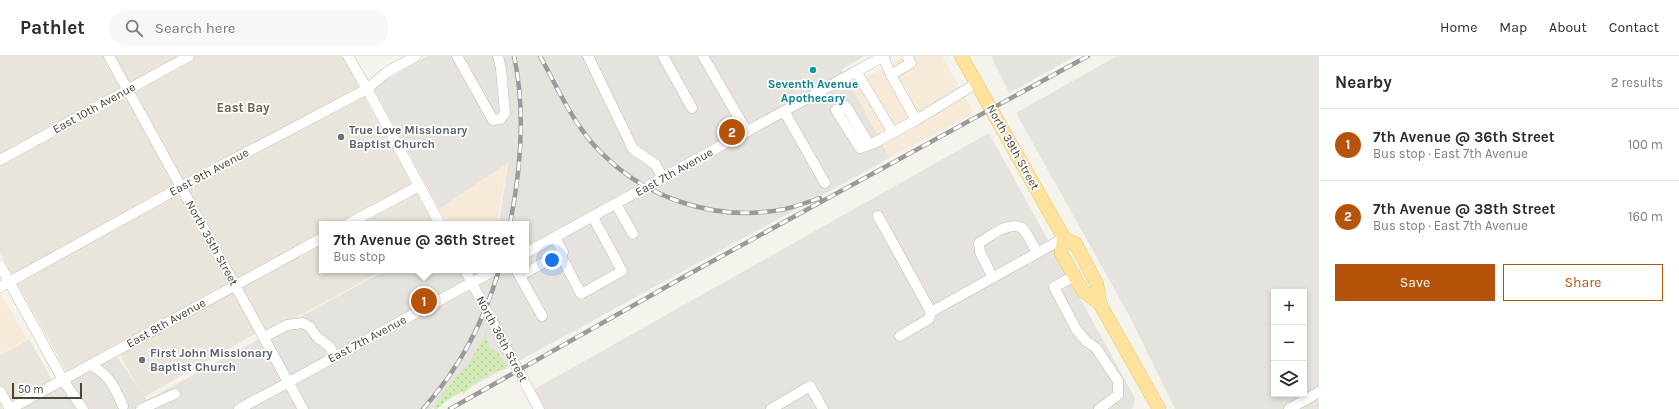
<!DOCTYPE html>
<html lang="en">
<head>
<meta charset="utf-8">
<style>
  :root { --surface:#fff; --page:#f7f7f7; --text:#2b2b33; --muted:#7c7c81; --line:#e1e1e2; --accent:#b45309 }
  body { margin:0; font-family:Karla,sans-serif; background:var(--page); color:var(--text) }
  .controls { position:absolute; right:12px; bottom:12px; display:grid; overflow:hidden; border-radius:0px; box-shadow:0 2px 6px #0003 }
  .controls button { width:36px; height:36px; display:grid; place-items:center; padding:0; border:0; border-bottom:1px solid var(--line); background:var(--surface); color:var(--text); font:20px sans-serif }
  .scale { position:absolute; left:12px; bottom:10px; width:70px; box-sizing:border-box; padding-left:4px; border:2px solid #4b4439; border-top:0; font-size:11px; line-height:14px; white-space:nowrap; color:#4b4439; -webkit-text-stroke:3px #fff; paint-order:stroke }
  .you { position:absolute; left:552px; top:204px; width:14px; height:14px; margin:-10px; border:3px solid #fff; border-radius:50%; background:#1a73e8; box-shadow:0 0 0 6px #1a73e833 }
  .badge { display:grid; place-items:center; width:26px; height:26px; border-radius:50%; background:var(--accent); color:#fff; font-size:13px; font-weight:700 }
  .pin { position:absolute; translate:-50% -50%; border:2px solid #fff; box-shadow:0 1px 4px #0006 }
  .popup { position:absolute; left:319px; top:165px; width:210px; height:52px; box-sizing:border-box; display:grid; place-content:center; border-radius:0px; background:var(--surface); filter:drop-shadow(0 1px 3px #0005); font-size:13px; white-space:nowrap; color:var(--muted) }
  .popup b { font-size:15px; color:var(--text) }
  .popup::after { content:''; position:absolute; left:50%; top:100%; margin-left:-8px; border:8px solid transparent; border-top-color:var(--surface) }
  .list { margin:0; padding:0; list-style:none }
  h2 { display:flex; justify-content:space-between; align-items:center; height:52px; margin:0; padding:0 16px; font-size:17px }
  h2 small { font-size:13px; font-weight:400; color:var(--muted) }
  .list li { display:grid; grid-template-columns:26px 1fr auto; gap:12px; align-items:center; box-sizing:border-box; height:72px; padding:0 16px; border-top:1px solid var(--line) }
  .list b { display:block; font-size:15px; white-space:nowrap }
  .list p { margin:0; font-size:13px; white-space:nowrap; color:var(--muted) }
  .list em { font-size:13px; font-style:normal; color:var(--muted) }
  .actions { display:flex; gap:8px; padding:12px 16px }
  .actions a { flex:1; padding:9px 0; border:1px solid var(--accent); border-radius:0px; text-align:center; font-size:14px; color:var(--accent) }
  .actions .main { background:var(--accent); color:#fff }
  .icon { flex:none; width:22px; height:22px; fill:none; stroke:currentColor; stroke-width:2; stroke-linecap:round; stroke-linejoin:round }
  .map { position:relative; flex:none; width:1319px; height:353px; overflow:hidden }
  header { display:flex; align-items:center; gap:24px; box-sizing:border-box; height:56px; padding:0 20px; background:var(--surface); border-bottom:1px solid var(--line) }
  header strong { font-size:19px }
  nav { display:flex; gap:22px; margin-inline-start:auto; font-size:14px }
  .search { width:280px; height:36px; background:var(--page); display:flex; align-items:center; gap:10px; box-sizing:border-box; padding:0 14px; border-radius:22px; color:var(--muted); font-size:15px }
  main { display:flex }
  aside { flex:1; background:var(--surface) }
  .map>svg:first-child { display:block }
  .residential { fill:#eae5da }
  .commercial { fill:#f7ead8 }
  .industrial { fill:#e6e2dd; fill-rule:evenodd }
  .grass { fill:url(#grass-dots) }
  .lines { fill:none; stroke-linecap:round; stroke-linejoin:round }
  .minor-casing { stroke:#c2bbae; stroke-width:11 }
  .major-casing { stroke:#e6c16a; stroke-width:14 }
  .minor { stroke:#fff; stroke-width:10 }
  .major { stroke:#ffe39c; stroke-width:13 }
  .rail-casing { stroke:#9a9a9a; stroke-width:4.5 }
  .rail { stroke:#fff; stroke-width:3; stroke-dasharray:9; stroke-linecap:butt }
  .culture-dot { fill:#0f9aa8; stroke:#fff; stroke-width:1.5 }
  .worship-dot { fill:#6b7280; stroke:#fff; stroke-width:1.5 }
  .labels { text-anchor:middle; stroke-width:3.5; stroke-linejoin:round; paint-order:stroke }
  .culture-label { font-size:12px; font-weight:bold; fill:#0d838f; stroke:#fff }
  .street-label { font-size:12px; fill:#4b4439; stroke:#fff }
  .worship-label { font-size:12px; font-weight:bold; fill:#5b616d; stroke:#fff; text-anchor:start }
  .neighbourhood-label { font-size:13px; font-weight:bold; fill:#6e6250; stroke:#fff }
</style>
</head>
<body>
<header>
<strong>Pathlet</strong>
<div class="search"><svg class="icon" aria-label="search" viewBox="0 0 24 24"><circle cx="10" cy="10" r="6"/><path d="M15 15l6 6"/></svg>Search here</div>
<nav><a>Home</a><a>Map</a><a>About</a><a>Contact</a></nav>
</header>
<main>
<div class="map">
<svg width="1319" height="353" viewBox="0 0 1319 353">
  <defs>
    <pattern id="grass-dots" width="8" height="8" patternUnits="userSpaceOnUse"><rect width="8" height="8" fill="#d2eab5"/><path d="M2 2h.1M6 6h.1" fill="none" stroke="#b6ca9c" stroke-width="1.8" stroke-linecap="round"/></pattern>
  </defs>
  <rect width="100%" height="100%" fill="#f6f3ec"/>
  <!-- residential -->
  <g class="residential">
    <polygon points="0,0 342,0 434,168 322,168 322,214 384,214 268,277 265,272 144,341 116,293 68,318 0,197"/>
    <polygon points="29,283 52,324 1,351 2,353 0,353 0,299"/>
  </g>
  <!-- commercial -->
  <g class="commercial">
    <polygon points="905,0 942,0 974,57 890,101 851,30"/>
    <polygon points="507,108 497,168 448,168 439,153"/>
    <polygon points="1,238 27,283 0,298 0,239"/>
  </g>
  <!-- industrial -->
  <g class="industrial">
    <polygon points="427,0 865,0 842,13 890,102 431,353 11,353 113,295 147,344 386,214 459,214 461,217 467,214 526,214 526,168 499,168 508,107 439,153 373,32"/>
    <polygon points="991,0 1076,0 1009,37"/>
    <path d="M1117,0H1319V353H1175L1130,261L1016,57ZM1274,236H1304V338H1274Z"/>
    <polygon points="989,77 1135,342 1133,352 1131,353 544,353 533,334"/>
  </g>
  <!-- grass -->
  <path class="grass" d="M486,277L489,291L499,298L507,313C489,314 475,325 463,339V335L450,342L437,353H434L436,346L470,305Z"/>
  <g class="lines">
    <defs>
      <g id="minor">
        <polyline points="109,0 303,353"/>
        <polyline points="348,0 367,33 440,168"/>
        <polyline points="457,0 493,64 501,63 505,57 501,13 498,0"/>
        <polyline points="588,0 633,93 655,108 663,122"/>
        <polyline points="663,0 692,52"/>
        <polyline points="703,0 747,76"/>
        <polyline points="883,1 891,19 916,64"/>
        <polyline points="856,15 893,77"/>
        <polyline points="891,19 911,7 907,0"/>
        <polyline points="784,55 825,127"/>
        <polyline points="869,88 846,50 836,54 860,92 874,87 916,64 977,27"/>
        <polyline points="0,104 189,0"/>
        <polyline points="616,148 633,178"/>
        <polyline points="878,160 931,256 929,263 900,280"/>
        <polyline points="348,168 419,130"/>
        <polyline points="526,197 884,0"/>
        <polyline points="560,198 581,238 622,215 593,161"/>
        <polyline points="0,209 63,324 83,353"/>
        <polyline points="465,214 539,353"/>
        <polyline points="517,215 542,260"/>
        <polyline points="520,220 563,196 555,182"/>
        <polyline points="1074,220 1054,231 1076,273 1086,285 1096,292 1118,325 1118,339 1099,353"/>
        <path d="M993,222L980,196L979,187C989,181 1010,164 1022,172C1027,176 1034,191 1037,197"/>
        <polyline points="0,231 181,131 367,33 387,16 416,0"/>
        <polyline points="931,256 1064,182"/>
        <polyline points="264,281 287,269 303,267 310,271 317,281 329,290 335,300"/>
        <path d="M90,309C110,319 114,330 123,350"/>
        <polyline points="0,335 10,353"/>
        <polyline points="10,353 322,182"/>
        <polyline points="141,353 175,338"/>
        <polyline points="239,353 495,214"/>
        <polyline points="771,353 810,330 823,353"/>
        <polyline points="1289,353 1319,336"/>
      </g>
      <g id="major">
        <polyline points="961,0 1064,182 1075,187 1097,228 1100,248 1159,353"/>
        <polyline points="1064,182 1061,197 1083,235 1100,248"/>
      </g>
    </defs>
    <!-- minor casing -->
    <use href="#minor" class="minor-casing"/>
    <!-- major casing -->
    <use href="#major" class="major-casing"/>
    <!-- minor -->
    <use href="#minor" class="minor"/>
    <!-- major -->
    <use href="#major" class="major"/>
    <defs>
      <g id="rail">
        <path d="M540,0C556,29 571,63 593,88C641,142 715,167 785,153C797,150 809,146 820,142"/>
        <path d="M510,168C521,113 526,55 514,0"/>
        <path d="M423,353C460,311 483,268 499,214"/>
        <polyline points="450,353 689,218 1088,0"/>
      </g>
    </defs>
    <!-- rail casing -->
    <use href="#rail" class="rail-casing"/>
    <!-- rail -->
    <use href="#rail" class="rail"/>
  </g>
  <!-- markers -->
  <circle class="culture-dot" cx="813" cy="14" r="4"/>
  <g class="worship-dot">
    <circle cx="341" cy="81" r="4"/>
    <circle cx="142" cy="304" r="4"/>
  </g>
  <g class="labels">
    <!-- culture labels -->
    <g class="culture-label">
      <text x="813" y="32">Seventh Avenue<tspan x="813" dy="14">Apothecary</tspan></text>
    </g>
    <!-- street labels -->
    <g class="street-label">
      <text transform="translate(94 52) rotate(-29)" y="4">East 10th Avenue</text>
      <text transform="translate(1013 91) rotate(61)" y="4">North 39th Street</text>
      <text transform="translate(209 116) rotate(-28)" y="4">East 9th Avenue</text>
      <text transform="translate(674 116) rotate(-29)" y="4">East 7th Avenue</text>
      <text transform="translate(212 187) rotate(61)" y="4">North 35th Street</text>
      <text transform="translate(166 267) rotate(-29)" y="4">East 8th Avenue</text>
      <text transform="translate(367 283) rotate(-28)" y="4">East 7th Avenue</text>
      <text transform="translate(502 283) rotate(62)" y="4">North 36th Street</text>
    </g>
    <!-- worship labels -->
    <g class="worship-label">
      <text x="349" y="78">True Love Missionary<tspan x="349" dy="14">Baptist Church</tspan></text>
      <text x="150" y="301">First John Missionary<tspan x="150" dy="14">Baptist Church</tspan></text>
    </g>
    <!-- neighbourhood labels -->
    <g class="neighbourhood-label">
      <text x="243" y="56">East Bay</text>
    </g>
  </g>
</svg>
<div class="controls">
<button>+</button>
<button>−</button>
<button><svg class="icon" aria-label="layers" viewBox="0 0 24 24"><path d="M12 4l9 5-9 5-9-5zM3 14l9 5 9-5"/></svg></button>
</div>
<div class="scale">50 m</div>
<div class="you"></div>
<div class="pin badge" style="left:424px;top:245px">1</div>
<div class="popup"><b>7th Avenue @ 36th Street</b>Bus stop</div>
<div class="pin badge" style="left:732px;top:76px">2</div>
</div>
<aside>
<h2>Nearby<small>2 results</small></h2>
<ul class="list">
<li><span class="badge">1</span><div><b>7th Avenue @ 36th Street</b><p>Bus stop · East 7th Avenue</p></div><em>100 m</em></li>
<li><span class="badge">2</span><div><b>7th Avenue @ 38th Street</b><p>Bus stop · East 7th Avenue</p></div><em>160 m</em></li>
</ul>
<div class="actions"><a class="main">Save</a><a>Share</a></div>
</aside>
</main>
</body>
</html>
